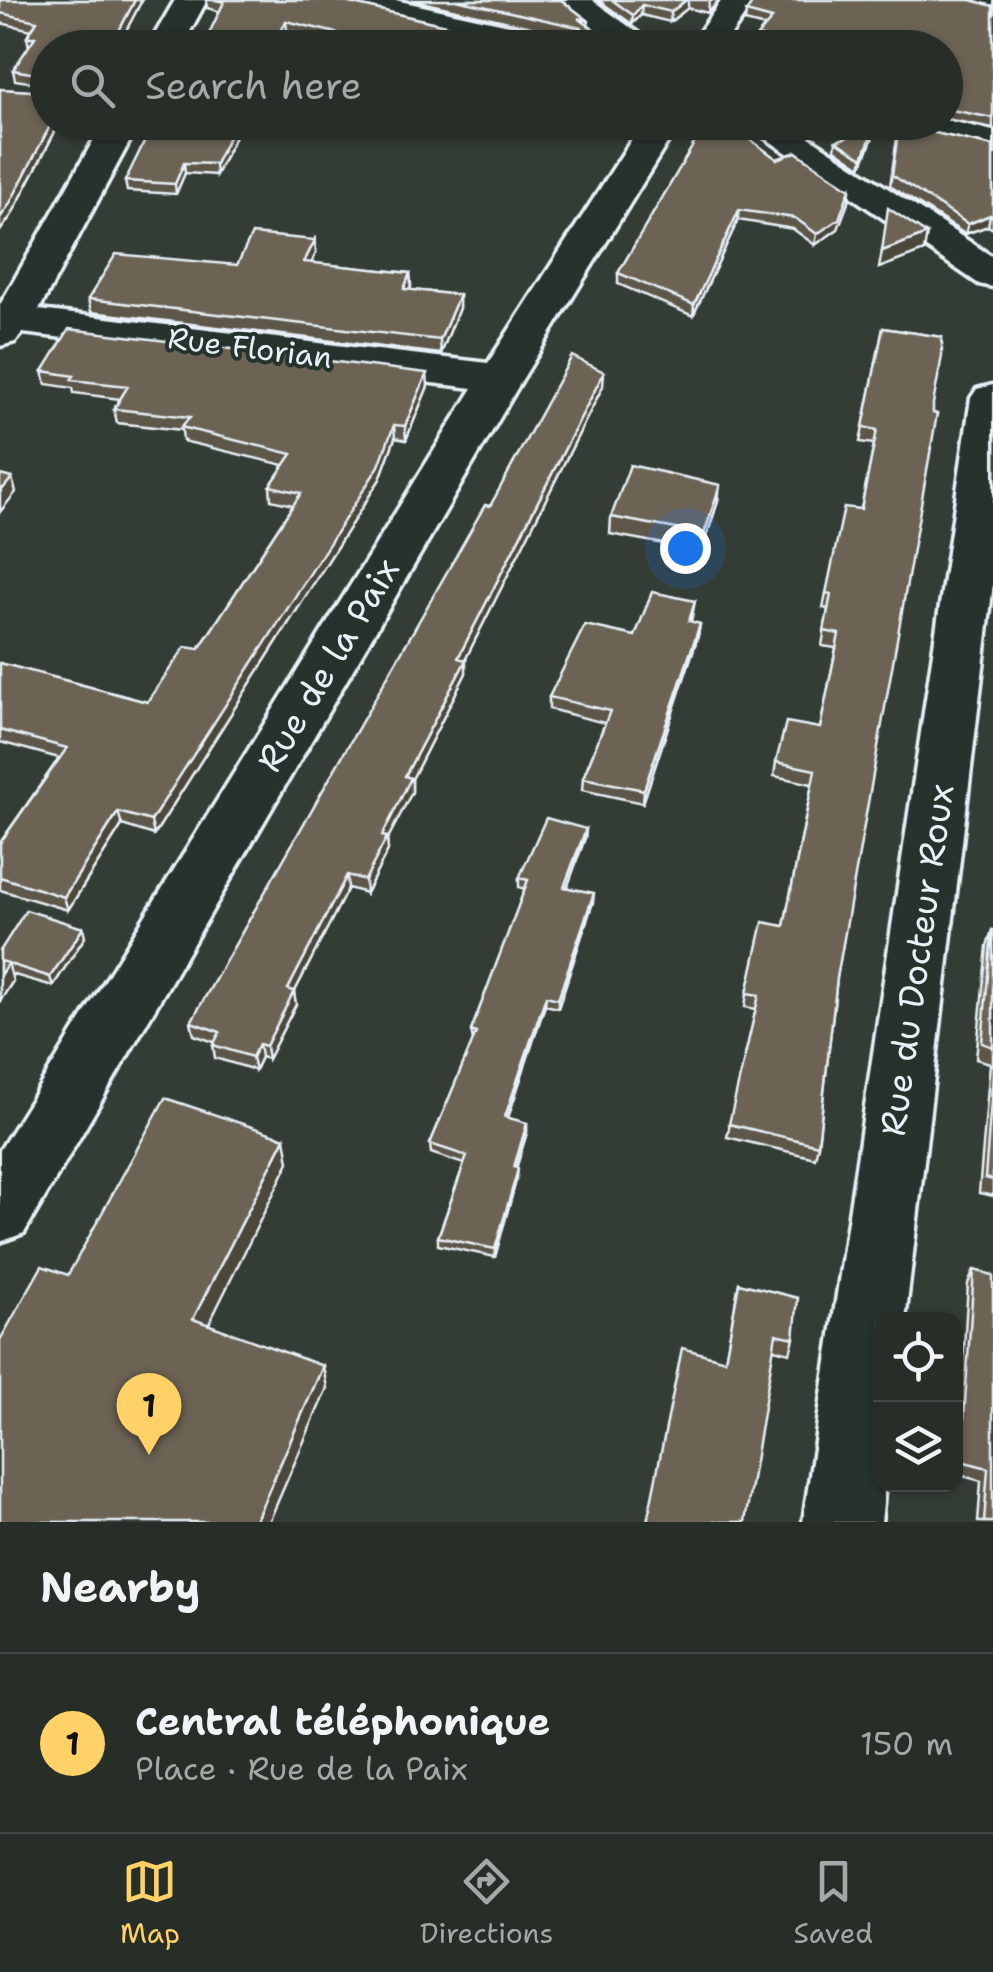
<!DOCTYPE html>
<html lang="en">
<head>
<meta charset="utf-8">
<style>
  :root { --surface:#272e28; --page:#333a34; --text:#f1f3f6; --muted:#a4a8a8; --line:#434a45; --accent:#ffd166 }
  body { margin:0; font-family:"Shantell Sans",sans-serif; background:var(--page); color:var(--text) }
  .controls { position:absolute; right:30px; bottom:30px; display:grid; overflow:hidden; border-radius:20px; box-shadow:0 2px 8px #0004 }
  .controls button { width:90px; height:90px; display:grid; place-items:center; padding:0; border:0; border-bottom:2px solid var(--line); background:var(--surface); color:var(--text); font:50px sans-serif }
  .you { position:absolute; left:685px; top:548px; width:35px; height:35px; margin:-25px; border:8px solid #fff; border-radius:50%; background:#1a73e8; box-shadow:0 0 0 15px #1a73e833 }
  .badge { display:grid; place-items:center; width:65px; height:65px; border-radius:50%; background:var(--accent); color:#111; font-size:32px; font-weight:700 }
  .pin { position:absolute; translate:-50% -82px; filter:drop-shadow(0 2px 5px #0008) }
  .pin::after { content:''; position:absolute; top:52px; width:35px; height:30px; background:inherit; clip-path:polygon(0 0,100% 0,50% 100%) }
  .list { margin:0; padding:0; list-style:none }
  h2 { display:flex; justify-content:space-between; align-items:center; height:130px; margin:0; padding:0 40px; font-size:42px }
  h2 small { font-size:32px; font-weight:400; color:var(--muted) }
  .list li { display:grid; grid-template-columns:65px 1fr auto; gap:30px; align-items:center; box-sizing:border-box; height:180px; padding:0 40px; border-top:2px solid var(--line) }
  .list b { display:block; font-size:38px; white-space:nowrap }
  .list p { margin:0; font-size:32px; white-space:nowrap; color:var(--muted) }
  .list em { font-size:32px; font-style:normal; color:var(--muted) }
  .icon { flex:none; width:55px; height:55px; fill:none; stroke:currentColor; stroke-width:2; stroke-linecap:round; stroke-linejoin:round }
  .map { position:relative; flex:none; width:993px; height:1522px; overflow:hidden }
  .search { position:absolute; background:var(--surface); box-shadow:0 2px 8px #0004; left:30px; right:30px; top:30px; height:110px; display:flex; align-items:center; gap:25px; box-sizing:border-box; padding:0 35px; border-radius:55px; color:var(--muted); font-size:38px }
  .sheet { height:310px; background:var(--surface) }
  nav { display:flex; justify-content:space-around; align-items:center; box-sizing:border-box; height:140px; border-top:2px solid var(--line); background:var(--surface); font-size:28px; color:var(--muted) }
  nav a { display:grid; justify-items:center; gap:5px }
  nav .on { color:var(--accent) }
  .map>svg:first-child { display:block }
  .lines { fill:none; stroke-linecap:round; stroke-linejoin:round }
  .street-casing { stroke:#e8f1f8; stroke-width:7 }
  .street { fill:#26332d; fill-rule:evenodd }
  .wall { fill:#5d5648; stroke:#e8f1f8; stroke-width:2.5 }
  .shaded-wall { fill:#4c463b; stroke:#e8f1f8; stroke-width:2.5 }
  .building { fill:#6c6454; stroke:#e8f1f8; stroke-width:2.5 }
  .labels { text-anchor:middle; stroke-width:8; stroke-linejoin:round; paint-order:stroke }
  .far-street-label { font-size:30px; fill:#e8f1f8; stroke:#26332d }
  .street-label { font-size:35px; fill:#e8f1f8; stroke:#26332d }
</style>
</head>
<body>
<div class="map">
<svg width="993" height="1522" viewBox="0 0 993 1522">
  <rect width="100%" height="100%" fill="#343d35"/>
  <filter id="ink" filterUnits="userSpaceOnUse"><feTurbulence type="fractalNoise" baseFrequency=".01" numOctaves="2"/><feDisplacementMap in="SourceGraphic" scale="20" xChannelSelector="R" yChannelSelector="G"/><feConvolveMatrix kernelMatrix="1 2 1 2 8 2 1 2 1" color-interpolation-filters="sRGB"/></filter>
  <g filter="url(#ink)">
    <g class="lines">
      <defs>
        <g id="street">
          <polygon points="175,0 207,0 181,48 147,48"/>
          <polygon points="334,0 395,0 581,41 586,48 520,48 338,7"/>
          <polygon points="554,0 592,0 659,48 618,48"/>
          <polygon points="722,0 755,0 722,48 688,48"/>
          <polygon points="966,0 993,0 993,12 970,7"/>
          <polygon points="946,120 993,131 993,153 891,130 886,122"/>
          <polygon points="104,122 140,122 39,310 488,363 643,122 680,122 523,378 24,1233 0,1242 0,1150 473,388 23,333 15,342 0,346 0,305"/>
          <polygon points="742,122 786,122 993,257 993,287 979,284"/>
          <polygon points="993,385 993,583 905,1320 880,1320 880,1484 885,1484 881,1522 803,1522 971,398 977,389"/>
        </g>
      </defs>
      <!-- street casing -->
      <use href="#street" class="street-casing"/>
      <!-- street -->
      <use href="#street" class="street"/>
    </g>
    <!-- wall -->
    <g class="wall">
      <polygon points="0,0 142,0 117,48 48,48 48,122 60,122 11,216 0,231 0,89 46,92 47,85 15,80 13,70 29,47 27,37 32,30 0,23"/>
      <polygon points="206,0 336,0 519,42 583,39 412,0 561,0 589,21 588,26 609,48 358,48 287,30 207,8"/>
      <polygon points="598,0 719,0 708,13 688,8 670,22 641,15 632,24"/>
      <polygon points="971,1 993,6 993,128 946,119 946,48 764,48 756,46 757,36 765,27 745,22 746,12"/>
      <polygon points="242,122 216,175 185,173 176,194 127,191 125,181"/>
      <polygon points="899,125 993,146 993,229 988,226 965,234 890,186"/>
      <polygon points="873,137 861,167 835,149 836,141"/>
      <polygon points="777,159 850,189 849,200 838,229 815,245 793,229 738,220 693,316 618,284 618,273"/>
      <polygon points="316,253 311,263 410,273 411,286 410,290 459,295 459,308 441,354 91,312 88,299 237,265"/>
      <polygon points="883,328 942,337 837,978 818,1145 815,1158 727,1137 756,1009 745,1007 747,993 784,926 812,784 774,776 776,762 820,728 836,648 822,646 828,609 823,608 826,593 861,509 874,444 860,442"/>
      <polygon points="43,371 428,386 406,440 395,438 380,479 154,835 122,825 68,910 0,890 0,843 59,758 0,742 0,663 147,702 199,649 293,505 271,500 270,486 284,465 183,441 182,430 117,423 114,409 120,399 74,393 73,388 46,384"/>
      <polygon points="603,386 465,660 466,673 412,779 412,792 387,840 388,850 366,893 348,888 294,993 296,1004 268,1059 261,1057 255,1070 215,1058 213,1045 214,1042 194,1035 191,1022 490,506"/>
      <polygon points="718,501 702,551 610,534 611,517"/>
      <polygon points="695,601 691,622 700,624 698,636 643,803 582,790 583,778 605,723 549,709 549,697 635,636"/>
      <polygon points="586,829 585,838 567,888 593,902 558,1008 545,1005 508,1118 527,1123 527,1132 516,1168 517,1177 495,1257 438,1245 438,1237 464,1164 431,1153 430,1144 473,1041 471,1031 525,889 519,887 519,878"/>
      <polygon points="83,928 85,937 53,986 11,974 13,981 0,1001 0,951"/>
      <polygon points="992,930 993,930 993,1196 979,1193 990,1063 976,1059 987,946"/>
      <polygon points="974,1270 993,1522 978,1522 981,1481 956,1474 968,1284"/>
      <polygon points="739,1283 794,1338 790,1353 774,1349 725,1360"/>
    </g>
    <!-- shaded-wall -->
    <g class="shaded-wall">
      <polygon points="135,0 142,0 117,48 110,48"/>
      <polygon points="686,0 688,0 688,8 670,22 671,12"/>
      <polygon points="712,0 719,0 708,13 709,3"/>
      <polygon points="642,5 641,15 632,24 633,15"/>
      <polygon points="286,21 287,30 279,48 273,48"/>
      <polygon points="52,122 60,122 11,216 0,231 0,218"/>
      <polygon points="236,122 242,122 216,175 215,164"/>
      <polygon points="874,128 873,137 861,167 863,158"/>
      <polygon points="184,163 185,173 176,194 175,184"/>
      <polygon points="850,189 849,200 838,229 815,245 817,234"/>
      <polygon points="739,210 738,220 693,316 694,305"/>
      <polygon points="990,215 988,226 965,234 968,224"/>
      <polygon points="927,234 924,251 879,268 882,251"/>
      <polygon points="315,240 316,253 306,275 304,262"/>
      <polygon points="410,273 411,286 405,302 404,289"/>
      <polygon points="459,295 459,308 441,354 440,340"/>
      <polygon points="604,372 603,386 459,672 458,658"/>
      <polygon points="427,373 428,386 406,440 405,426"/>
      <polygon points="394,425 395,438 380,479 154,835 151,821"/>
      <polygon points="12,478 16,492 0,512 0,492"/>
      <polygon points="720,485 718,501 702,551 704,534"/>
      <polygon points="700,624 698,636 643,803 644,790"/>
      <polygon points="466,660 466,673 412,779 412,792 387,840 388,850 366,893 365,880 405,776"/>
      <polygon points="118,812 122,825 68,910 64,897"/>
      <polygon points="586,829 585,838 564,896 564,887"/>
      <polygon points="347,875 348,888 294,993 296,1004 268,1059 266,1046 288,989"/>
      <polygon points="594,893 593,902 558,1008 558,999"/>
      <polygon points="83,928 85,937 53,986 50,977"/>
      <polygon points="8,963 13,981 0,1001 0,975"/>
      <polygon points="546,996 545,1005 505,1126 505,1117"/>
      <polygon points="259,1044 261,1057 255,1070 252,1057"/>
      <polygon points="527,1123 527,1132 514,1176 514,1167"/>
      <polygon points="285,1138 289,1162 200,1342 193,1319"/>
      <polygon points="518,1169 517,1177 495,1257 495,1249"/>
      <polygon points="323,1366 327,1388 269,1522 255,1522"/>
    </g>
    <!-- building -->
    <g class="building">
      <polygon points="0,0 135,0 110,48 48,48 48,76 13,70 35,37 27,37 37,21 0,13"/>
      <polygon points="216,0 336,0 519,42 590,39 582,28 456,0 561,0 589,21 578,18 609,40 603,48 399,48 286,21 273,48 202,48 224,2"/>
      <polygon points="612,0 686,0 671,12 642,5 633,15"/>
      <polygon points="754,0 971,0 993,6 993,118 946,109 946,102 950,101 946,100 946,48 806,48 807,46 757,36 772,19 746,12"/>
      <polygon points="48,85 48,122 52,122 9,205 0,218 0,89 46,92"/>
      <polygon points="154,122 236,122 215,164 184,163 175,184 125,181"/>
      <polygon points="730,125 777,159 796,152 850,189 839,219 817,234 795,218 739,210 694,305 618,273 699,135"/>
      <polygon points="899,125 993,146 993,217 990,215 968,224 892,175"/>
      <polygon points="874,128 863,158 836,141"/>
      <polygon points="888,208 927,234 882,251"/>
      <polygon points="252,234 315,240 304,262 410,273 404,289 459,295 440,340 88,299 116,254 237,265"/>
      <polygon points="883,328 942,337 942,356 933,404 933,413 937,414 837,978 818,1145 729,1124 759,995 747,993 763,922 784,926 815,770 776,762 786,722 820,728 839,634 824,631 831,594 826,593 844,507 861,509 877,430 863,427"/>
      <polygon points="69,329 427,373 405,426 394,425 379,466 151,821 118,812 64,897 0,877 0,843 67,748 0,730 0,663 147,702 185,647 199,649 301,493 270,486 292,454 181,427 190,417 114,409 128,386 71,380 74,376 43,371"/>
      <polygon points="572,356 604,372 458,658 466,660 405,776 411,778 382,836 387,837 365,880 347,875 288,989 294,991 266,1046 259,1044 252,1057 213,1045 220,1032 191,1022 485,505 490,506"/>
      <polygon points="630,465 720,485 704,534 611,517"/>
      <polygon points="0,475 12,478 0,492"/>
      <polygon points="652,592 695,601 689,621 700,624 644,790 583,778 610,711 549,697 585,625 635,636"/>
      <polygon points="546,818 586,829 564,887 594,893 558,999 546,996 505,1117 527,1123 514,1167 518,1169 495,1249 438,1237 467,1156 430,1144 476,1033 471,1031 528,880 519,878"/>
      <polygon points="26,910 83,928 50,977 0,961 0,951"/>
      <polygon points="992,930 993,930 993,1047 982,1043"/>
      <polygon points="0,961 8,963 0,975"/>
      <polygon points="993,1075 993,1180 985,1178"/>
      <polygon points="165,1098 285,1138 193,1319 323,1366 255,1522 0,1522 0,1340 42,1266 68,1275"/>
      <polygon points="974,1270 993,1275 993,1522 984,1522 988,1468 961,1461"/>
      <polygon points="739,1283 798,1298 794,1338 776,1334 745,1522 647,1522 682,1348 725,1360"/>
    </g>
  </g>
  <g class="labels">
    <!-- far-street labels -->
    <g class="far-street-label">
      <text transform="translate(250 348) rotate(7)" y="10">Rue Florian</text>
    </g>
    <!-- street labels -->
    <g class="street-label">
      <text transform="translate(328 665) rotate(-59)" y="12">Rue de la Paix</text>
      <text transform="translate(917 960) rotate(-82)" y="12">Rue du Docteur Roux</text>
    </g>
  </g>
</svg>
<div class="controls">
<button><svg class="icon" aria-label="locate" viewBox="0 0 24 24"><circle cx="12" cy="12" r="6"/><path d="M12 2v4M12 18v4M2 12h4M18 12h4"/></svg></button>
<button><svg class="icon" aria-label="layers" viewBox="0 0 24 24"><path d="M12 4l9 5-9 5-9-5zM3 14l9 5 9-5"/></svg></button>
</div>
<div class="you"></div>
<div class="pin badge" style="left:149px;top:1455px">1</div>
<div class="search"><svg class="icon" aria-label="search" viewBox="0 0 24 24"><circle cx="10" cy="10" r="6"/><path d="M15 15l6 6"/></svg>Search here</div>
</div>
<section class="sheet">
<h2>Nearby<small></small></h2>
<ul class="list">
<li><span class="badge">1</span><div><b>Central téléphonique</b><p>Place · Rue de la Paix</p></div><em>150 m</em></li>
</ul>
</section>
<nav>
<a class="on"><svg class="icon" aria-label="map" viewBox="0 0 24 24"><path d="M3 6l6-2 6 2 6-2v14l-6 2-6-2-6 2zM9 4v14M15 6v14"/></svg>Map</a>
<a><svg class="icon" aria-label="directions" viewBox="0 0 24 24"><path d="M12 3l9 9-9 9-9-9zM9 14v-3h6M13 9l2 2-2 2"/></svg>Directions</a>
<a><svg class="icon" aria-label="saved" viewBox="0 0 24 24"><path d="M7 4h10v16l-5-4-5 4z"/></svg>Saved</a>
</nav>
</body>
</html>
